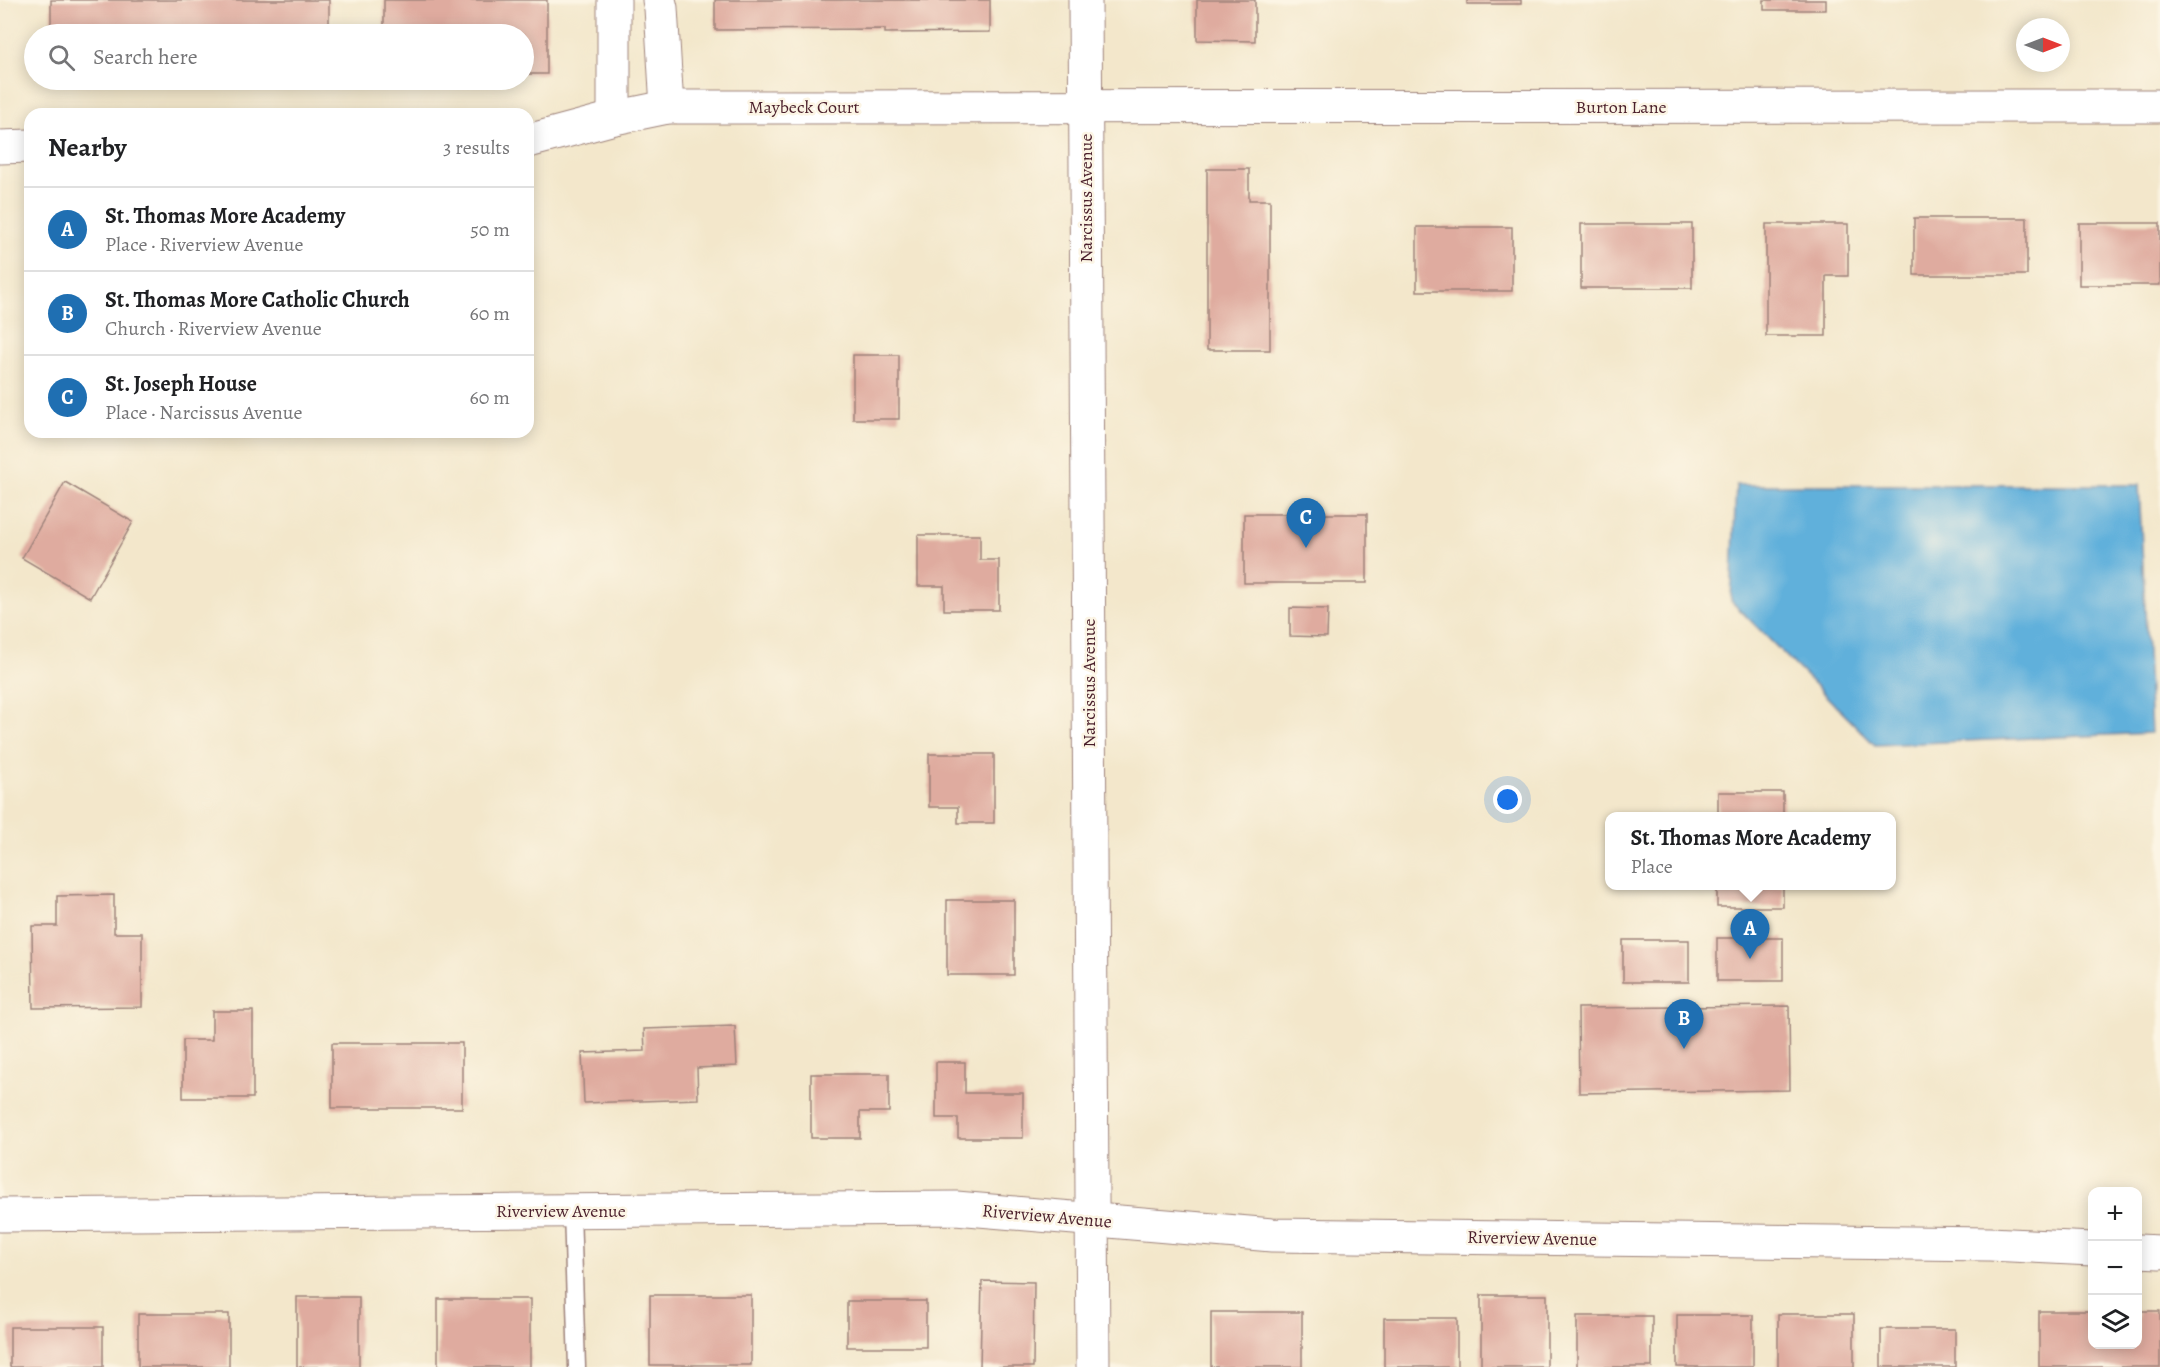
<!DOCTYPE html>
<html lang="en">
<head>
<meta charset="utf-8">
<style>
  :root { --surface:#fff; --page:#f6f6f6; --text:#202124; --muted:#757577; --line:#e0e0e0; --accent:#1f6fb2 }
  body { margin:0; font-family:Alegreya,serif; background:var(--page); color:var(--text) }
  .controls { position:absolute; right:18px; bottom:18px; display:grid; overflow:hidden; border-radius:12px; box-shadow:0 3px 15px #0003 }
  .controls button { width:54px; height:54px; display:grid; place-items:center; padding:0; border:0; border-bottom:2px solid var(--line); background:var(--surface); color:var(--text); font:30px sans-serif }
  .compass { position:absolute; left:2016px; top:18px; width:54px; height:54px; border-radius:50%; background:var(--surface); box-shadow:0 3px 15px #0003; rotate:90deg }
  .you { position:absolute; left:1508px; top:800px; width:21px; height:21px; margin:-15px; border:4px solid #fff; border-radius:50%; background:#1a73e8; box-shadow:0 0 0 9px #1a73e833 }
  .badge { display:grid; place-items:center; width:39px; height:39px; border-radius:50%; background:var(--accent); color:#fff; font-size:20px; font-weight:700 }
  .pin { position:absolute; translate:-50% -50px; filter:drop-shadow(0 2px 3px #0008) }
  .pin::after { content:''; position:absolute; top:32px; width:21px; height:18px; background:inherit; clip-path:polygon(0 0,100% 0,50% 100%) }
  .popup { position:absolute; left:1605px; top:812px; width:291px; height:78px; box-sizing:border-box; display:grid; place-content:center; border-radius:12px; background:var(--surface); filter:drop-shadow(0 2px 4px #0005); font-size:20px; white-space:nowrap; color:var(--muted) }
  .popup b { font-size:22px; color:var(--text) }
  .popup::after { content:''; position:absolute; left:50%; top:100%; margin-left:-12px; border:12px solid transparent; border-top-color:var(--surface) }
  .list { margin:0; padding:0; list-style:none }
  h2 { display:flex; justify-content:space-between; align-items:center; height:78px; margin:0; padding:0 24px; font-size:26px }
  h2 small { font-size:20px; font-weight:400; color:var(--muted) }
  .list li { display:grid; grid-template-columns:39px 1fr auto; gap:18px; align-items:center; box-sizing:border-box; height:84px; padding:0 24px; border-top:2px solid var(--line) }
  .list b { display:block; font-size:22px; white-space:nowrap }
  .list p { margin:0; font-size:20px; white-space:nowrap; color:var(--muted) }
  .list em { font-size:20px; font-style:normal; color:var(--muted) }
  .icon { flex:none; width:33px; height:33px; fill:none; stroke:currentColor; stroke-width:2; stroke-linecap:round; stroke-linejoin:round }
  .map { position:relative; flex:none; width:2160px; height:1367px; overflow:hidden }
  .search { position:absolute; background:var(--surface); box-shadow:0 3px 15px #0003; left:24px; top:24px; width:510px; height:66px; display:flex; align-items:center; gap:15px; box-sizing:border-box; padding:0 21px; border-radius:33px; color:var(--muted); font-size:22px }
  .panel { position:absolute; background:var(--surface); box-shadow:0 3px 15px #0003; left:24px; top:108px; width:510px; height:330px; border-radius:18px }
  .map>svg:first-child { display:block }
  .water { fill:#61b0db; stroke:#566883; stroke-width:1.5 }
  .building { fill:#dfab9f }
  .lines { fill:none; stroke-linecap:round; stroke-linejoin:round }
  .lane-casing { stroke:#9e837b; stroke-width:19 }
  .street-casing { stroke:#9e837b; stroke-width:35 }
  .lane { stroke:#fff; stroke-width:16 }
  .street { stroke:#fff; stroke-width:33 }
  .labels { text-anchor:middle; stroke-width:5; stroke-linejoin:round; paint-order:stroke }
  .street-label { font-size:18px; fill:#4a1f2b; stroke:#fcf5e5 }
</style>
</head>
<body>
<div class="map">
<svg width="2160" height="1367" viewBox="0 0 2160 1367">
  <rect width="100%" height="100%" fill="#fcf5e5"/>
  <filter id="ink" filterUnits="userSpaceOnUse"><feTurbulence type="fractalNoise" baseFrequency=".0167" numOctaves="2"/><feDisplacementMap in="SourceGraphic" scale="12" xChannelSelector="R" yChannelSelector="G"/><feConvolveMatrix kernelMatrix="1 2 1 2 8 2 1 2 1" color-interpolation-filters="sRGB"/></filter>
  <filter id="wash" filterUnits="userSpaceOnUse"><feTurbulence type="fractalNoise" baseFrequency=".008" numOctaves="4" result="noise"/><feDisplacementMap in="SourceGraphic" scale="24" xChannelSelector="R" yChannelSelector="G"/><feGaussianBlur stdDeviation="1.35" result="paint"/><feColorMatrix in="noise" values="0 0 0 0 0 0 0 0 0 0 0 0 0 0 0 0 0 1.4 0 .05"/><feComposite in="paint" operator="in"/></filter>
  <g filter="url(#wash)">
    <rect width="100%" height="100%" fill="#f3e7cb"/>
    <!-- water -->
    <polygon class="water" points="1736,485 2139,485 2151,733 1875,745 1731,601"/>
    <g id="blocks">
      <!-- building -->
      <g class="building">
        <rect x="51" y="0" width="278" height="34"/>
        <polygon points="384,0 547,0 547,74 524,74 524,34 384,34"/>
        <polygon points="715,0 990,0 990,32 885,33 885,29 715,30"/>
        <polygon points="1197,0 1255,0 1255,41 1197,40"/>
        <rect x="1467" y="0" width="54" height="4"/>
        <rect x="1764" y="0" width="62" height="10"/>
        <polygon points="1207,169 1249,169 1249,200 1270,200 1270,350 1207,350"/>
        <rect x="1914" y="218" width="113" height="57"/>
        <rect x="2079" y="223" width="81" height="62"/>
        <rect x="1581" y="224" width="111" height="64"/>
        <polygon points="1766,224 1848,224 1848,276 1826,276 1826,336 1766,336"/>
        <rect x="1417" y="227" width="95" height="64"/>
        <rect x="853" y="355" width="46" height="64"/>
        <polygon points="65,482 133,522 90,598 22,558"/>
        <rect x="1244" y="514" width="123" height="69"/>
        <polygon points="918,535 980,535 980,560 999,560 999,610 944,610 944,586 918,586"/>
        <polygon points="1290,608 1328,609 1327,637 1290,636"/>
        <polygon points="929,754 994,754 994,823 958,823 958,807 929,807"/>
        <rect x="1718" y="792" width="65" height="24"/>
        <rect x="1717" y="886" width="66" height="21"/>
        <polygon points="114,895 114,933 142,933 142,1007 33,1008 32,926 57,926 57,896"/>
        <rect x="947" y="900" width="67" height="75"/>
        <rect x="1717" y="938" width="66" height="43"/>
        <rect x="1623" y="940" width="66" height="42"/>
        <polygon points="1789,1006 1790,1090 1579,1093 1578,1008"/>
        <polygon points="212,1011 253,1011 253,1098 183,1098 183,1040 212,1040"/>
        <polygon points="735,1026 737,1066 697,1068 698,1099 584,1103 582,1053 645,1051 644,1029"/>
        <rect x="332" y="1043" width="130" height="65"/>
        <polygon points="936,1062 965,1062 965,1093 1023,1093 1023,1138 958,1138 958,1118 936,1118"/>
        <polygon points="811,1074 889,1074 889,1112 860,1112 860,1138 811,1138"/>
        <polygon points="982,1281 1034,1282 1033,1367 980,1367"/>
        <rect x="650" y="1295" width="101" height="70"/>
        <rect x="1481" y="1295" width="66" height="72"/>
        <rect x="297" y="1297" width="62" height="70"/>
        <rect x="438" y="1299" width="92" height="68"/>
        <rect x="847" y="1301" width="79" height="46"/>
        <polygon points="2039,1311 2092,1311 2092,1344 2138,1344 2138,1311 2160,1311 2160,1367 2039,1367"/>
        <rect x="1211" y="1312" width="91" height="55"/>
        <rect x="138" y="1314" width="91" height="53"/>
        <rect x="1778" y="1314" width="76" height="53"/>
        <rect x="1677" y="1315" width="76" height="52"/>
        <rect x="1577" y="1316" width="75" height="51"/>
        <rect x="1384" y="1318" width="73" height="49"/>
        <rect x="10" y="1327" width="93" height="40"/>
        <rect x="1881" y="1329" width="74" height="38"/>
      </g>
    </g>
  </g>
  <g filter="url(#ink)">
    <use href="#blocks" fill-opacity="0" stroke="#9e837b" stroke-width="1.5"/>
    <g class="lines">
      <defs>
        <polyline id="lane" points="572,1211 577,1367"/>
        <g id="street">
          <polyline points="659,0 661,8 667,107"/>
          <polyline points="1085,0 1093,1367"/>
          <polyline points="614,118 614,0"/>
          <polyline points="528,141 614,118 667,107 2158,106"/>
          <polyline points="0,147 30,146"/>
          <polyline points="0,1215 956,1208 1272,1235 1990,1244 2092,1249"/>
          <polyline points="2138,1251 2160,1252"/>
        </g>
      </defs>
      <!-- lane casing -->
      <use href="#lane" class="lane-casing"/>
      <!-- street casing -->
      <use href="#street" class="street-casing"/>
      <!-- lane -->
      <use href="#lane" class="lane"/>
      <!-- street -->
      <use href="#street" class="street"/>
    </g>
  </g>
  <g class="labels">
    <!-- street labels -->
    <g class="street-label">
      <text x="804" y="113">Maybeck Court</text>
      <text x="1621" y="113">Burton Lane</text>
      <text transform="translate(1086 198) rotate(-90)" y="6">Narcissus Avenue</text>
      <text transform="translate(1089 683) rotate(-90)" y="6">Narcissus Avenue</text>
      <text x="561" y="1217">Riverview Avenue</text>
      <text transform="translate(1047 1216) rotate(5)" y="6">Riverview Avenue</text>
      <text transform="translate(1532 1238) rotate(1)" y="6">Riverview Avenue</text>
    </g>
  </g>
</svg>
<div class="controls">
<button>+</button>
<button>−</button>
<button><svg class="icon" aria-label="layers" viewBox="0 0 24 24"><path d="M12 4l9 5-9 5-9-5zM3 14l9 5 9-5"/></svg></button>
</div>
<svg class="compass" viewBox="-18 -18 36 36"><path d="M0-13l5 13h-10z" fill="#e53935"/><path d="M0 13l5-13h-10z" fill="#757577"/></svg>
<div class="you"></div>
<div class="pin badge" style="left:1750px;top:959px">A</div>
<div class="popup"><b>St. Thomas More Academy</b>Place</div>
<div class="pin badge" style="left:1684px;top:1049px">B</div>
<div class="pin badge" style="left:1306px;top:548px">C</div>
<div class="search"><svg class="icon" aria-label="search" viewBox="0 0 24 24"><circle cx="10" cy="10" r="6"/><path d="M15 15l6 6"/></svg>Search here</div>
<section class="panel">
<h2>Nearby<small>3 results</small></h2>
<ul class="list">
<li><span class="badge">A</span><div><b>St. Thomas More Academy</b><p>Place · Riverview Avenue</p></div><em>50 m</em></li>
<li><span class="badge">B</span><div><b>St. Thomas More Catholic Church</b><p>Church · Riverview Avenue</p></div><em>60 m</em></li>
<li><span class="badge">C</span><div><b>St. Joseph House</b><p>Place · Narcissus Avenue</p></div><em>60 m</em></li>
</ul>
</section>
</div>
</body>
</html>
